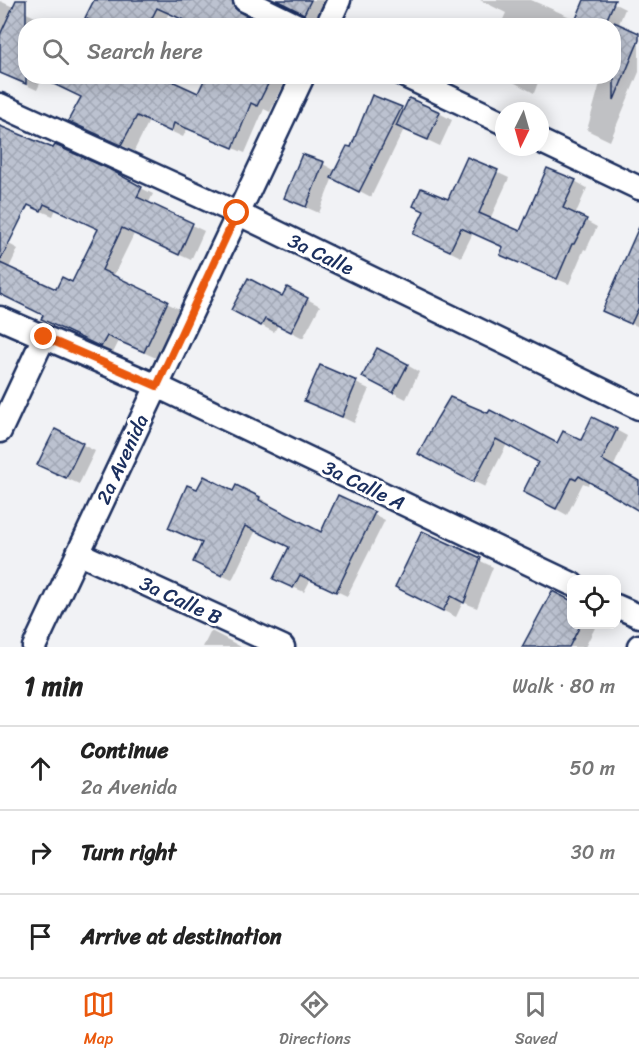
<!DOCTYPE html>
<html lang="en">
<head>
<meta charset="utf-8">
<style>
  :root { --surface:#fff; --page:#f2f2f2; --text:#222; --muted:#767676; --line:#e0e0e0; --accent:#ea580c }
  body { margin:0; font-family:Sriracha,sans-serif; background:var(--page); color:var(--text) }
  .controls { position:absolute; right:18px; bottom:18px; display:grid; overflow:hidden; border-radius:12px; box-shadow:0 3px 15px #0003 }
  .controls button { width:54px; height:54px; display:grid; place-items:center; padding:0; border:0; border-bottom:2px solid var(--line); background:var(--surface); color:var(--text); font:30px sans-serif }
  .compass { position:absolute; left:495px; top:102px; width:54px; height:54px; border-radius:50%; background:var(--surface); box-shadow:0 3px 15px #0003; rotate:185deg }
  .stop { position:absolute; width:18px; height:18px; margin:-14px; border:4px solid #ea580c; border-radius:50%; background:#fff }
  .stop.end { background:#ea580c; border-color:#fff; box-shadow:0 2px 6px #0008 }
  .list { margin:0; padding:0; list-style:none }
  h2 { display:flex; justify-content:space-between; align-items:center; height:78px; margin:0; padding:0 24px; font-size:26px }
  h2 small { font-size:20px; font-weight:400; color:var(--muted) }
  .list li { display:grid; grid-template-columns:39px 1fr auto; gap:18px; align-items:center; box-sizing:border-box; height:84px; padding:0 24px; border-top:2px solid var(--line) }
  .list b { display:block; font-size:22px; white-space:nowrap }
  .list p { margin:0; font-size:20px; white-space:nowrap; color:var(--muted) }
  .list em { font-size:20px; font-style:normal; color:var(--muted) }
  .icon { flex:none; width:33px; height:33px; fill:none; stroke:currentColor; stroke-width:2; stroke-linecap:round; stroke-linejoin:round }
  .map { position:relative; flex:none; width:639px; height:647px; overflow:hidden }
  .search { position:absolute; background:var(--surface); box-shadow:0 3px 15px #0003; left:18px; right:18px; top:18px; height:66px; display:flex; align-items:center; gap:15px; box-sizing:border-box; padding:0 21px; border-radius:24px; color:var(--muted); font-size:22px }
  .sheet { height:330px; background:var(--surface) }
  nav { display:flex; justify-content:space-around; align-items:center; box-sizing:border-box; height:84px; border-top:2px solid var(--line); background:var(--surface); font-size:16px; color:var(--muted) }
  nav a { display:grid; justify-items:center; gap:3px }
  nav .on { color:var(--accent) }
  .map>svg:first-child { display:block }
  .shadow { fill:#0003 }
  .building { fill:url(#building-cross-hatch); stroke:#1b2f5e; stroke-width:1.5 }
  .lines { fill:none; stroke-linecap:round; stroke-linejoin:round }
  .street-casing { stroke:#1b2f5e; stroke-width:27 }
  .street { stroke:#fff; stroke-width:22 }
  .route { stroke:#ea580c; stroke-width:8 }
  .labels { text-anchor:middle; stroke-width:6; stroke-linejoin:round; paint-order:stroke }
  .street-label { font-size:20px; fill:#1b2f5e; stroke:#fff }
</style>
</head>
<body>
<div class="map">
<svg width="639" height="647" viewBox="0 0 639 647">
  <defs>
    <pattern id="building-cross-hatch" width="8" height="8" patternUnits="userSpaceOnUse" patternTransform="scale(1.5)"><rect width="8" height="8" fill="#bcc2d0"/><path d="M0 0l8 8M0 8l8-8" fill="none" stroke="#a1a7b5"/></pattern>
  </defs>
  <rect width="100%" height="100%" fill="#f1f2f5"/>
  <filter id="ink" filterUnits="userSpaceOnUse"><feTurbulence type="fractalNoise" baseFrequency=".0167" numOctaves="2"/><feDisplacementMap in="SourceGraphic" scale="12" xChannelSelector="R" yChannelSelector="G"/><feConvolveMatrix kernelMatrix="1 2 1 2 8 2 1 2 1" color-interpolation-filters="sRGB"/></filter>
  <g filter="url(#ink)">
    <!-- shadow -->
    <g class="shadow">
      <polygon points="95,0 216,0 169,13 162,26 82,26"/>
      <polygon points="277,0 327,0 317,20"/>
      <polygon points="480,0 531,0 577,20 586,0 607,0 625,9 618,26 639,35 639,72 610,141 587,130 602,76 614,76 614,26 500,26 506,13"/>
      <polygon points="0,1 55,26 26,26 26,76 158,76 198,95 208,76 278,76 277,78 285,82 270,112 264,109 245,153 187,129 183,137 149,121 134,151 70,120 83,98 42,79 37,90 0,73"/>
      <polygon points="502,76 558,76 556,82 540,77 534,93"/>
      <polygon points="401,108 405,110 439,113 452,120 440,146 404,129 371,197 333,177 319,213 285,198 323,164 336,171 351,149"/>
      <polygon points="0,128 141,188 153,194 148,204 204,231 191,260 134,234 113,277 179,309 156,358 119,341 113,353 43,319 57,291 73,284 99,229 56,209 53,216 25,204 0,168"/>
      <polygon points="468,159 509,178 490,219 521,233 575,181 587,188 575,215 597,227 586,250 584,249 569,284 513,261 502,254 505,248 473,233 461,257 426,240 449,201"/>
      <polygon points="0,239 18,249 6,274 0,271"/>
      <polygon points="639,242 639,327 604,311"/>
      <polygon points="283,298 307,299 320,306 303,338 278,325 274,332 245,317"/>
      <polygon points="407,365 419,372 406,399 376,384"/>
      <polygon points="321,367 369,389 354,423 306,400"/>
      <polygon points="437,421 558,445 582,442 616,430 627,436 613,468 639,483 639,509 590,481 588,485 583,483 567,515 536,498 540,462 507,444 485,487 431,460"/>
      <polygon points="55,431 95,451 79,484 51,471"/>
      <polygon points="198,491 234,493 260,498 270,504 269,506 322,534 339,497 385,520 347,596 311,579 304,592 286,584 291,547 256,530 232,580 205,568 204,544 170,528"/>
      <polygon points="423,533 493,567 477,608 463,602 456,617 409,594"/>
      <polygon points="552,593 572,624 597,624 585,647 524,647"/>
      <polygon points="211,631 232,642 241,647 203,647"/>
    </g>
    <!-- building -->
    <g class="building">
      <polygon points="16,0 26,0 26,84 0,73 0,35"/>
      <polygon points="94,0 232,0 234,7 239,12 266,26 197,26 157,8 148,26 100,26 85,18"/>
      <polygon points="276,0 311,0 304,14"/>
      <polygon points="584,0 615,0 604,26 573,26"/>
      <polygon points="614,22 639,33 639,40 614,100"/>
      <polygon points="37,76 161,76 198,93 206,76 272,76 257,106 251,103 233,148 174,123 171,132 137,116 121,145 68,121 81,97"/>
      <polygon points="372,95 402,107 359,192 331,178 347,146 351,147"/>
      <polygon points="409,98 440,112 428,140 396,126"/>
      <polygon points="0,126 53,148 55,145 109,169 142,187 137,197 193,223 179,255 122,228 102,270 168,301 144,352 107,336 101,347 41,319 43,315 0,294 0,263 56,289 62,277 72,282 98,229 44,204 41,211 28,205 0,261"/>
      <polygon points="302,154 324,162 306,207 284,198"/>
      <polygon points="467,157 498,170 479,213 520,231 547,168 576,180 563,208 587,219 574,244 572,244 557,279 500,255 503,247 461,228 450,251 413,234 424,211 413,206 421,188 448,199"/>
      <polygon points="639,227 639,307 631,324 602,311"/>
      <polygon points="248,278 282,296 287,287 308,298 291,332 265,319 261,326 231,310"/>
      <polygon points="377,348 408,364 393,393 362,377"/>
      <polygon points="320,365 357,381 342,417 304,401"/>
      <polygon points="450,397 488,413 490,410 513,422 514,420 557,443 563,431 581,440 592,417 617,429 602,460 639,481 639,511 579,476 576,480 572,478 556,509 523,492 538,462 496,439 473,482 418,454 436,420"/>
      <polygon points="55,429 83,443 66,478 37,465"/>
      <polygon points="204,476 233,491 236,485 260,497 259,500 321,532 338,495 375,512 336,592 300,575 293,588 273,579 289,547 245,526 222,576 193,562 202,543 168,528 187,485 197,489"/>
      <polygon points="422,531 481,558 464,603 451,596 443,611 395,587"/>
      <polygon points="552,591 572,601 572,624 581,624 569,647 522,647"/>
    </g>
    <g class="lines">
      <defs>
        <g id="street">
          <polyline points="245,0 298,26"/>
          <polyline points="327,26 339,0"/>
          <polyline points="405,76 504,123"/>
          <polyline points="0,105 237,213 639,408"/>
          <polyline points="540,141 639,188"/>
          <polyline points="0,318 157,386 572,584"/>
          <polyline points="0,431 44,337"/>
          <polyline points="78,553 283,647"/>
          <polyline points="616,606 639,616"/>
          <polyline points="34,647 303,76"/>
          <polyline points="639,647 639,646"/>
        </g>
      </defs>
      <!-- street casing -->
      <use href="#street" class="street-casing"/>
      <!-- street -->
      <use href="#street" class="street"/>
    </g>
  </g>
  <g class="lines" filter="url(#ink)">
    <!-- route -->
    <polyline class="route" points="44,337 157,386 237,213"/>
  </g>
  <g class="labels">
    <!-- street labels -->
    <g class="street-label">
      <text transform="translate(321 254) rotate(26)" y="7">3a Calle</text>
      <text transform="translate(122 459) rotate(-65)" y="7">2a Avenida</text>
      <text transform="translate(364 485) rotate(26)" y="7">3a Calle A</text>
      <text transform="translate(181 600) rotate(25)" y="7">3a Calle B</text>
    </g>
  </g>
</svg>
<div class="controls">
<button><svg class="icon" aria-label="locate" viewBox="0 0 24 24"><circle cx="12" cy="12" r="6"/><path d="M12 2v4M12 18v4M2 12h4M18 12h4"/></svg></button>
</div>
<svg class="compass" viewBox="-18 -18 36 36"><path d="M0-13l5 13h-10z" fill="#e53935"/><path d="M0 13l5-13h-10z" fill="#767676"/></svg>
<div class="stop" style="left:237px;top:213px"></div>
<div class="stop end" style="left:44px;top:337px"></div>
<div class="search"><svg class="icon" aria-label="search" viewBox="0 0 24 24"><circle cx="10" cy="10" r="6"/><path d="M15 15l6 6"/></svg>Search here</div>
</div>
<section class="sheet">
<h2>1 min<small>Walk · 80 m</small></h2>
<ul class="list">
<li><svg class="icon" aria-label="ahead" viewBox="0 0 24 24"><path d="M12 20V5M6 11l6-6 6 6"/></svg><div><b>Continue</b><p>2a Avenida</p></div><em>50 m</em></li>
<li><svg class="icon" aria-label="right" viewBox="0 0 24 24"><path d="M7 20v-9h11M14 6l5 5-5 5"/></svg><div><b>Turn right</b></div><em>30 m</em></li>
<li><svg class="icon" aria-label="arrive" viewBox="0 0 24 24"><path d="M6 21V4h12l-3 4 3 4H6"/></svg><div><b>Arrive at destination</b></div></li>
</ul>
</section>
<nav>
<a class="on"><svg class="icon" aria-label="map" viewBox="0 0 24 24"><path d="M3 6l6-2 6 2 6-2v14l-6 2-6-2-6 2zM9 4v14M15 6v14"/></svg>Map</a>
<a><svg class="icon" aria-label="directions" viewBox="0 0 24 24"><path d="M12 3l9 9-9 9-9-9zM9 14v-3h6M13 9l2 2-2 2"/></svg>Directions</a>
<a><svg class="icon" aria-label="saved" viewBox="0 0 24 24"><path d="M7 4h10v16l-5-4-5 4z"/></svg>Saved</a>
</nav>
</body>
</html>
